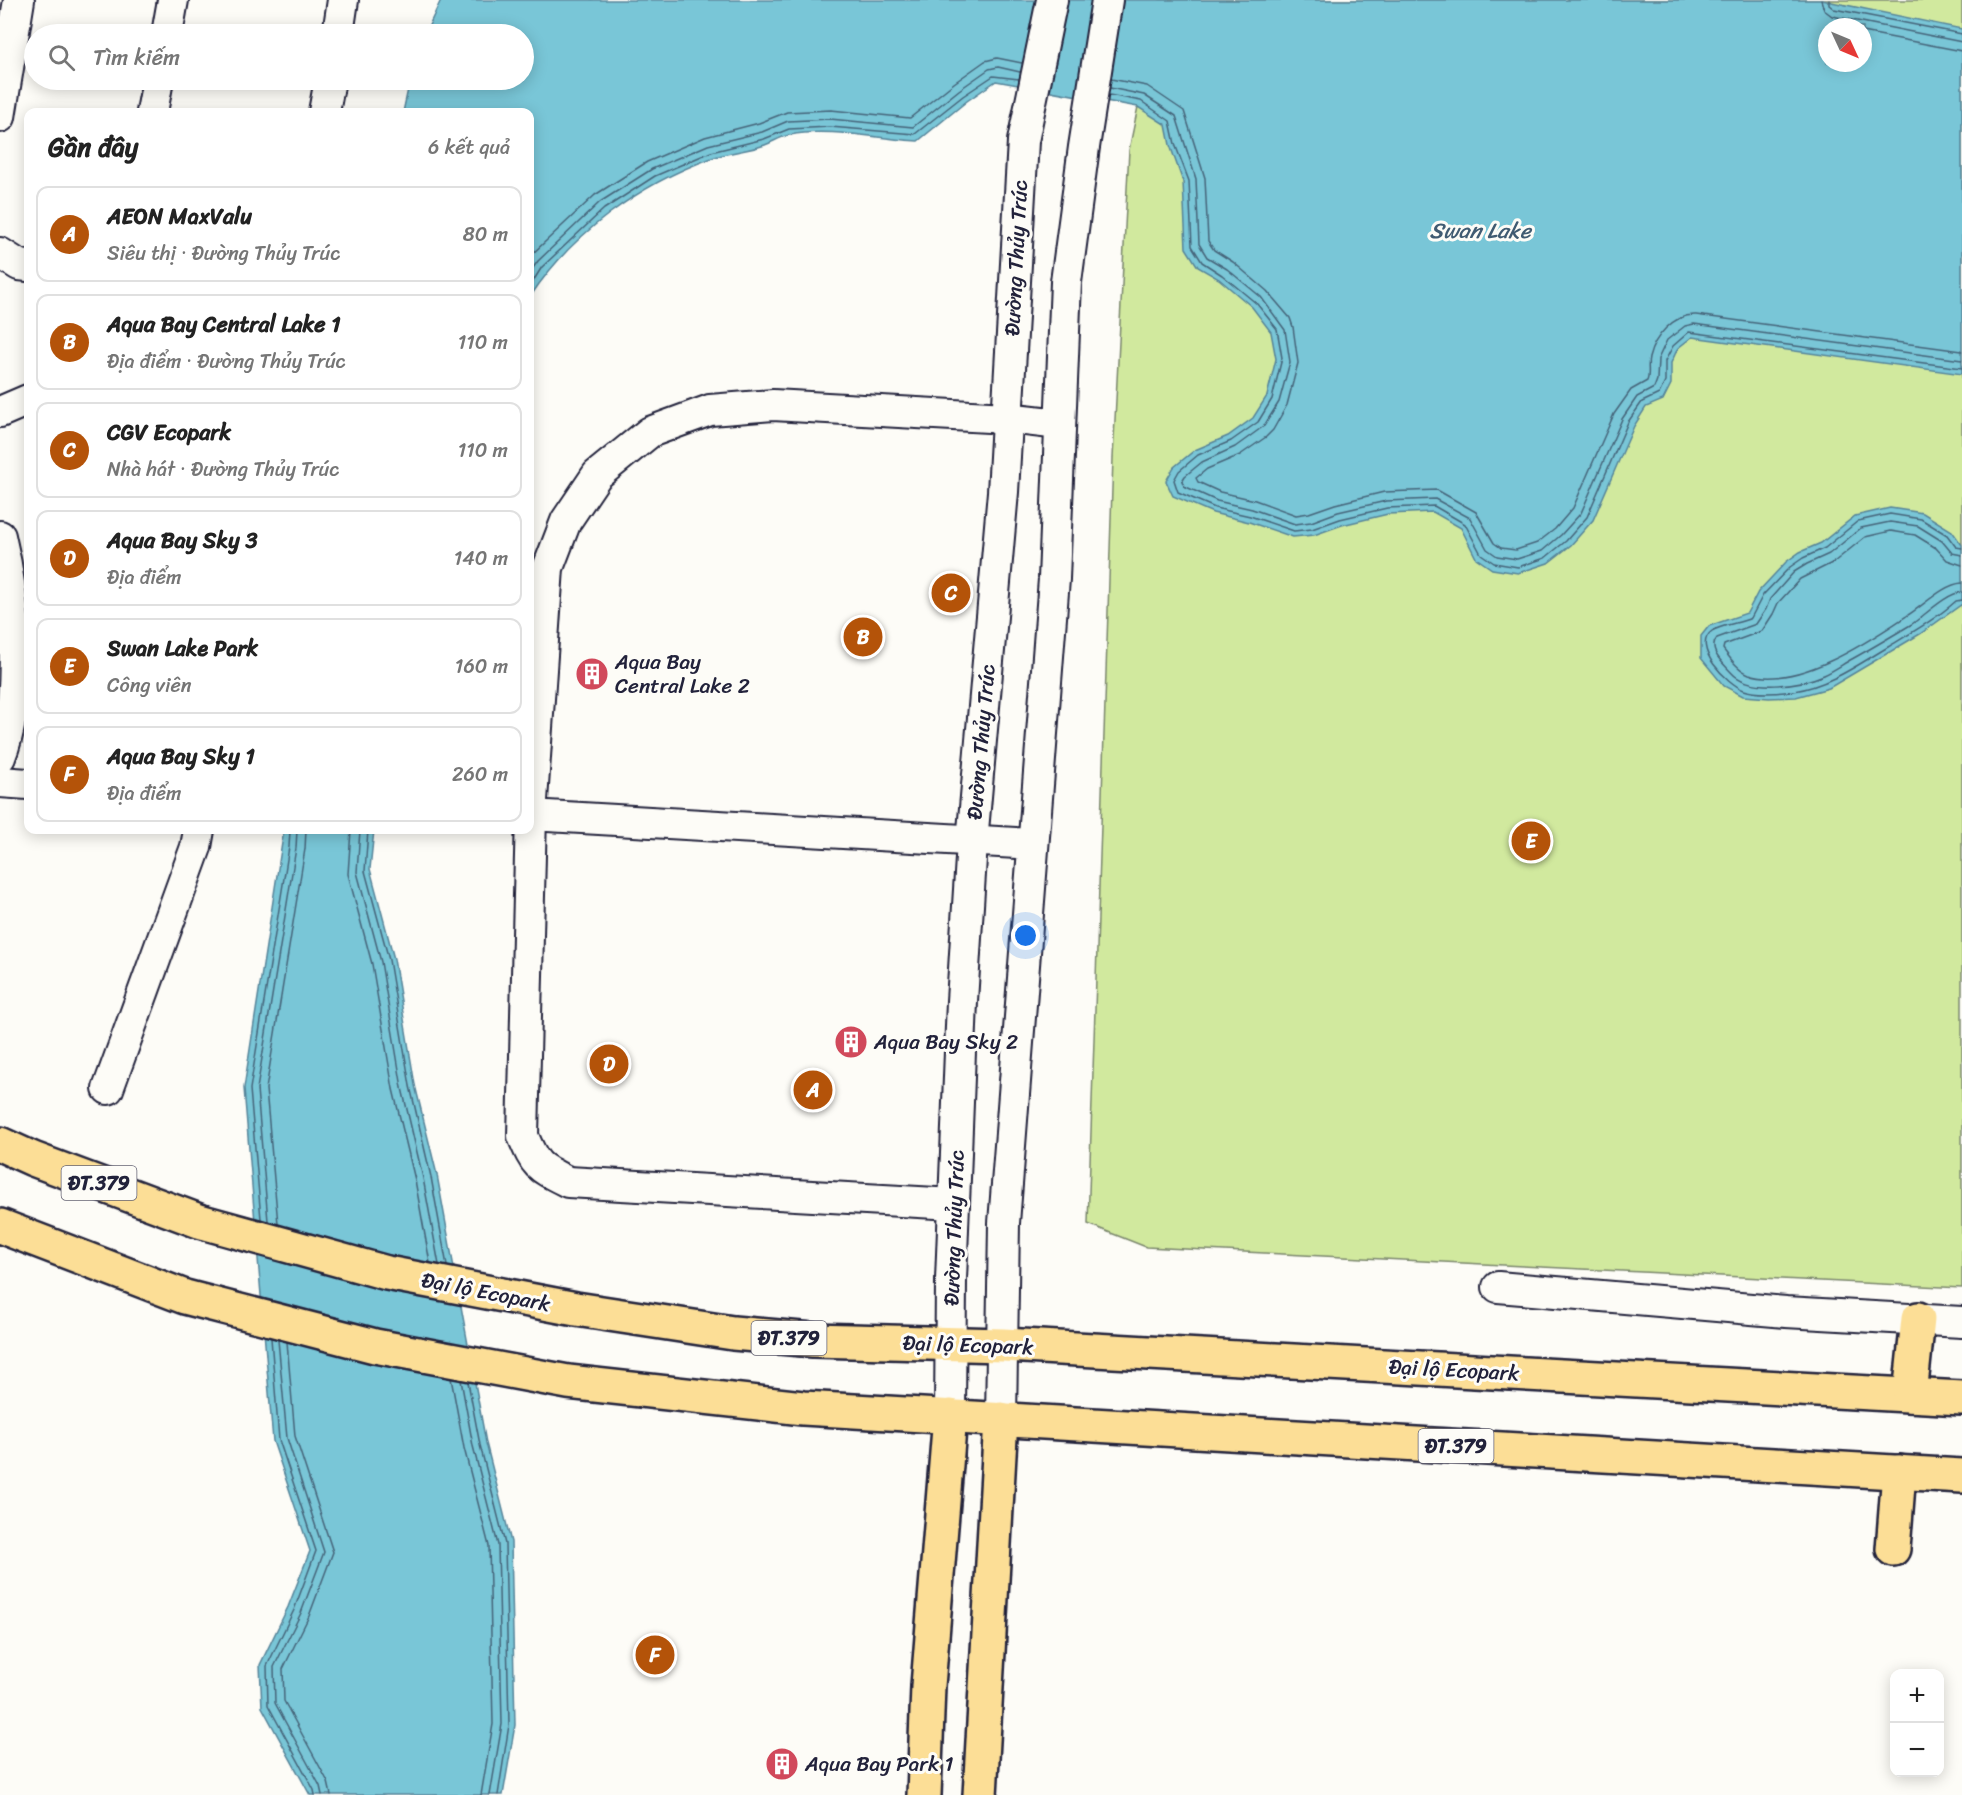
<!DOCTYPE html>
<html lang="vi">
<head>
<meta charset="utf-8">
<style>
  :root { --surface:#fff; --page:#f6f6f6; --text:#222; --muted:#767676; --line:#e0e0e0; --accent:#b45309 }
  body { margin:0; font-family:Sriracha,sans-serif; background:var(--page); color:var(--text) }
  .controls { position:absolute; right:18px; bottom:18px; display:grid; overflow:hidden; border-radius:12px; box-shadow:0 3px 15px #0003 }
  .controls button { width:54px; height:54px; display:grid; place-items:center; padding:0; border:0; border-bottom:2px solid var(--line); background:var(--surface); color:var(--text); font:30px sans-serif }
  .compass { position:absolute; left:1818px; top:18px; width:54px; height:54px; border-radius:50%; background:var(--surface); box-shadow:0 3px 15px #0003; rotate:134deg }
  .you { position:absolute; left:1026px; top:936px; width:21px; height:21px; margin:-15px; border:4px solid #fff; border-radius:50%; background:#1a73e8; box-shadow:0 0 0 9px #1a73e833 }
  .badge { display:grid; place-items:center; width:39px; height:39px; border-radius:50%; background:var(--accent); color:#fff; font-size:20px; font-weight:700 }
  .pin { position:absolute; translate:-50% -50%; border:3px solid #fff; box-shadow:0 2px 6px #0006 }
  .list { margin:0; padding:0; list-style:none }
  h2 { display:flex; justify-content:space-between; align-items:center; height:78px; margin:0; padding:0 24px; font-size:26px }
  h2 small { font-size:20px; font-weight:400; color:var(--muted) }
  .list li { display:grid; grid-template-columns:39px 1fr auto; gap:18px; align-items:center; box-sizing:border-box; height:96px; margin:0 12px 12px; padding:0 12px; border:2px solid var(--line); border-radius:12px }
  .list b { display:block; font-size:22px; white-space:nowrap }
  .list p { margin:0; font-size:20px; white-space:nowrap; color:var(--muted) }
  .list em { font-size:20px; font-style:normal; color:var(--muted) }
  .icon { flex:none; width:33px; height:33px; fill:none; stroke:currentColor; stroke-width:2; stroke-linecap:round; stroke-linejoin:round }
  .map { position:relative; flex:none; width:1962px; height:1795px; overflow:hidden }
  .search { position:absolute; background:var(--surface); box-shadow:0 3px 15px #0003; left:24px; top:24px; width:510px; height:66px; display:flex; align-items:center; gap:15px; box-sizing:border-box; padding:0 21px; border-radius:33px; color:var(--muted); font-size:22px }
  .panel { position:absolute; background:var(--surface); box-shadow:0 3px 15px #0003; left:24px; top:108px; width:510px; height:726px; border-radius:12px }
  .map>svg:first-child { display:block }
  .green { fill:#d1e99e; stroke:#7a866c; stroke-width:1.5; fill-rule:evenodd }
  .water { fill:#79c6d7; stroke:#568499; stroke-width:1.5; fill-rule:evenodd }
  .lines { fill:none; stroke-linecap:round; stroke-linejoin:round }
  .shore { stroke:#456479; stroke-width:1.5 }
  .minor-casing { stroke:#22223b; stroke-width:34 }
  .major-casing { stroke:#22223b; stroke-width:38 }
  .highway-casing { stroke:#22223b; stroke-width:38 }
  .minor { stroke:#fdfcf7; stroke-width:30 }
  .major { stroke:#fcde96; stroke-width:33 }
  .highway { stroke:#fcde96; stroke-width:33 }
  .labels { text-anchor:middle; stroke-width:6; stroke-linejoin:round; paint-order:stroke }
  .shield { fill:#fdfcf7; stroke:#646373; stroke-width:1.5 }
  .shield-label { font-size:20px; font-weight:bold; fill:#22223b }
  .street-label { font-size:21px; fill:#22223b; stroke:#fdfcf7 }
  .poi-label { font-size:21px; fill:#22223b; stroke:#fdfcf7; text-anchor:start }
  .water-label { font-size:22px; font-style:italic; fill:#405b72; stroke:#fdfcf7 }
</style>
</head>
<body>
<div class="map">
<svg width="1962" height="1795" viewBox="0 0 1962 1795">
  <rect width="100%" height="100%" fill="#fdfcf7"/>
  <filter id="ink" filterUnits="userSpaceOnUse"><feTurbulence type="fractalNoise" baseFrequency=".0167" numOctaves="2"/><feDisplacementMap in="SourceGraphic" scale="12" xChannelSelector="R" yChannelSelector="G"/><feConvolveMatrix kernelMatrix="1 2 1 2 8 2 1 2 1" color-interpolation-filters="sRGB"/></filter>
  <g filter="url(#ink)">
    <!-- green -->
    <path class="green" d="M1160,0H1962V1288L1146,1247L1088,1224L1113,458L1129,150ZM1827,27H1863V63H1827Z"/>
    <!-- water -->
    <g class="water">
      <path d="M441,0H1822L1962,29V374L1692,337L1678,348L1671,363V384L1663,400L1646,407L1634,426L1593,520L1571,545L1548,563L1518,573L1492,569L1476,558L1461,528L1433,512L1388,514L1342,525L1314,535L1293,537L1249,522L1213,513L1173,496L1166,481L1174,467L1195,450L1228,436L1253,418L1267,396L1276,359L1271,332L1252,307L1219,279L1198,267L1186,248L1183,182L1170,145L1166,125L1138,107L996,81L967,101L918,141C878,139 829,127 790,135C782,136 773,142 765,145C748,151 729,152 712,158C640,184 572,233 530,297V112H403L410,80H524V34H425ZM1827,27H1863V63H1827Z"/>
      <polygon points="1890,508 1923,513 1952,531 1962,545 1962,604 1920,634 1829,688 1796,697 1769,698 1743,696 1724,686 1701,658 1701,636 1709,626 1747,613 1758,592 1786,562 1800,552 1821,543 1855,516"/>
      <polygon points="284,830 374,830 370,869 394,959 415,1085 437,1175 486,1443 511,1542 515,1725 503,1795 310,1795 262,1707 260,1665 288,1607 310,1551 273,1441 244,1088"/>
    </g>
    <g class="lines">
      <!-- shore -->
      <g class="shore">
        <polyline points="1821,0 1824,10 1832,16 1962,42"/>
        <polyline points="1829,0 1829,5 1834,9 1962,34"/>
        <polyline points="1863,32 1962,51"/>
        <path d="M1111,79L1147,86L1184,111L1205,178L1208,241L1214,250L1233,262L1267,291L1290,318L1293,327L1298,363L1287,405L1273,430L1266,437L1240,455L1207,469L1196,478L1198,482L1220,492L1255,500L1296,515L1309,513L1335,504L1384,492L1437,490L1476,512L1494,543L1501,548L1516,550L1537,543L1555,529L1573,508L1614,414L1631,390L1647,381C1650,374 1647,366 1649,358C1654,337 1673,314 1696,315L1962,351"/>
        <polyline points="1110,88 1144,95 1176,116 1196,179 1199,244 1207,257 1227,269 1261,297 1285,330 1290,362 1279,402 1264,426 1235,447 1202,462 1185,476 1182,481 1184,486 1217,501 1252,509 1295,524 1311,522 1338,512 1386,501 1435,499 1470,518 1487,549 1497,556 1517,559 1542,551 1561,535 1581,513 1622,419 1637,397 1654,388 1657,380 1658,359 1667,340 1685,326 1694,324 1962,360"/>
        <polyline points="1109,95 1141,101 1170,121 1175,144 1189,181 1192,246 1202,262 1222,275 1257,304 1277,329 1282,358 1272,399 1258,422 1231,441 1198,455 1179,471 1174,480 1178,492 1215,508 1250,516 1294,531 1312,529 1340,519 1387,508 1434,506 1465,524 1481,554 1494,563 1518,567 1545,558 1566,541 1587,517 1628,422 1642,402 1659,394 1665,382 1665,361 1673,346 1689,332 1962,368"/>
        <polyline points="530,256 595,195 647,162 705,137 759,123 787,112 831,110 910,118 954,83 985,61 997,58 1022,63"/>
        <polyline points="530,272 538,261 600,202 652,169 708,145 762,132 788,121 830,119 913,127 959,90 989,69 998,67 1020,72"/>
        <polyline points="530,286 542,267 604,209 655,176 711,152 764,139 789,129 830,127 915,134 963,96 993,76 1019,79"/>
        <path d="M1962,548L1956,547L1947,535L1921,519L1890,514L1858,521L1825,548L1803,558L1790,567L1763,595L1751,618C1741,623 1721,625 1712,631C1690,647 1728,684 1744,690C1758,695 1779,693 1794,691C1829,686 1859,664 1888,647C1911,633 1936,619 1956,601L1962,600"/>
        <path d="M1962,555L1952,553L1942,541L1918,526L1890,522L1861,528L1829,554L1807,564L1794,572L1770,599L1766,609L1756,624L1717,638C1707,650 1723,663 1731,672C1749,693 1801,685 1824,675C1833,671 1843,664 1852,659C1872,648 1892,636 1912,624C1925,615 1947,593 1962,592"/>
        <path d="M1962,565L1947,560L1936,548L1915,535L1891,531L1865,537L1834,562L1800,579L1778,603L1773,614L1762,631L1724,645L1723,649C1730,658 1738,670 1749,674C1797,690 1869,641 1908,615C1923,606 1944,584 1962,583"/>
        <polyline points="351,830 348,874 372,964 393,1089 415,1180 430,1263"/>
        <polyline points="360,830 357,872 381,962 402,1088 423,1178 439,1265"/>
        <polyline points="368,830 365,871 389,960 410,1086 431,1177 447,1266"/>
        <polyline points="261,1219 250,1089 289,847 290,830"/>
        <polyline points="268,1221 257,1089 296,848 297,830"/>
        <polyline points="278,1224 266,1089 305,849 306,830"/>
        <polyline points="271,1338 279,1440 316,1551 294,1610 267,1666 268,1705 314,1790 315,1795"/>
        <polyline points="278,1340 287,1438 324,1552 301,1613 274,1667 275,1703 320,1786 322,1795"/>
        <polyline points="287,1342 295,1436 333,1552 309,1616 283,1669 284,1701 328,1782 331,1795"/>
        <polyline points="451,1378 464,1448 489,1546 493,1724 481,1795"/>
        <polyline points="461,1380 473,1446 498,1545 502,1724 490,1795"/>
        <polyline points="468,1382 480,1445 505,1544 509,1725 498,1795"/>
      </g>
      <defs>
        <g id="minor">
          <polyline points="167,34 173,0"/>
          <polyline points="338,34 343,0"/>
          <polyline points="152,112 158,80"/>
          <polyline points="324,112 330,80"/>
          <polyline points="0,117 19,0"/>
          <polyline points="0,253 19,265 28,266"/>
          <polyline points="0,412 28,400"/>
          <path d="M0,536C15,597 24,698 0,757"/>
          <polyline points="0,782 28,784"/>
          <polyline points="530,815 1032,844"/>
          <polyline points="108,1089 196,847 199,830"/>
          <path d="M954,1204L568,1182C538,1167 536,1167 523,1136L531,815L548,568L566,521L597,475L650,432L710,410L773,405L1007,418L1060,424"/>
          <polyline points="1498,1287 1786,1312 1962,1322"/>
          <polyline points="950,1416 951,1280 962,1001 972,842 1003,492 1023,141 1052,0"/>
          <polyline points="1001,1419 1004,1223 1054,579 1066,282 1084,147 1107,0"/>
        </g>
        <g id="major">
          <polyline points="924,1795 928,1686 950,1416"/>
          <polyline points="980,1795 1001,1419"/>
        </g>
        <g id="highway">
          <polyline points="0,1144 33,1159 199,1221 387,1273 576,1309 733,1333 813,1340 1003,1345 1962,1398"/>
          <polyline points="0,1226 185,1297 375,1346 568,1382 803,1408 1962,1476"/>
          <polyline points="1910,1395 1918,1319"/>
          <polyline points="1893,1549 1899,1472"/>
        </g>
      </defs>
      <!-- minor casing -->
      <use href="#minor" class="minor-casing"/>
      <!-- major casing -->
      <use href="#major" class="major-casing"/>
      <!-- highway casing -->
      <use href="#highway" class="highway-casing"/>
      <!-- minor -->
      <use href="#minor" class="minor"/>
      <!-- major -->
      <use href="#major" class="major"/>
      <!-- highway -->
      <use href="#highway" class="highway"/>
    </g>
  </g>
  <!-- icons -->
  <defs>
    <symbol id="building-disc" viewBox="-11 -11 22 22"><circle r="9.5" fill="#d1495b" stroke="#fdfcf7"/><path d="M-4-6H4V6H1V3H-1V6H-4ZM-2.5-4.3h1.7v1.8h-1.7ZM.8-4.3h1.7v1.8H.8ZM-2.5-1h1.7V.8h-1.7ZM.8-1h1.7V.8H.8Z" fill="#fff"/></symbol>
  </defs>
  <g fill-rule="evenodd">
    <use href="#building-disc" x="573" y="655" width="38" height="38"/>
    <use href="#building-disc" x="832" y="1023" width="38" height="38"/>
    <use href="#building-disc" x="763" y="1745" width="38" height="38"/>
  </g>
  <g class="labels">
    <!-- shield labels -->
    <g class="shield">
      <rect x="61.5" y="1166" width="75" height="34" rx="4.5"/>
      <rect x="751.5" y="1321" width="75" height="34" rx="4.5"/>
      <rect x="1418.5" y="1429" width="75" height="34" rx="4.5"/>
    </g>
    <g class="shield-label">
      <text x="99" y="1190">ĐT.379</text>
      <text x="789" y="1345">ĐT.379</text>
      <text x="1456" y="1453">ĐT.379</text>
    </g>
    <!-- street labels -->
    <g class="street-label">
      <text transform="translate(1016 258) rotate(-87)" y="7">Đường Thủy Trúc</text>
      <text transform="translate(981 742) rotate(-85)" y="7">Đường Thủy Trúc</text>
      <text transform="translate(954 1228) rotate(-88)" y="7">Đường Thủy Trúc</text>
      <text transform="translate(486 1292) rotate(11)" y="7">Đại lộ Ecopark</text>
      <text transform="translate(968 1345) rotate(2)" y="7">Đại lộ Ecopark</text>
      <text transform="translate(1454 1370) rotate(3)" y="7">Đại lộ Ecopark</text>
    </g>
    <!-- poi labels -->
    <g class="poi-label">
      <text x="615" y="669">Aqua Bay<tspan x="615" dy="24">Central Lake 2</tspan></text>
      <text x="874" y="1049">Aqua Bay Sky 2</text>
      <text x="805" y="1771">Aqua Bay Park 1</text>
    </g>
    <!-- water labels -->
    <g class="water-label">
      <text x="1480" y="238">Swan Lake</text>
    </g>
  </g>
</svg>
<div class="controls">
<button>+</button>
<button>−</button>
</div>
<svg class="compass" viewBox="-18 -18 36 36"><path d="M0-13l5 13h-10z" fill="#e53935"/><path d="M0 13l5-13h-10z" fill="#767676"/></svg>
<div class="you"></div>
<div class="pin badge" style="left:813px;top:1090px">A</div>
<div class="pin badge" style="left:863px;top:637px">B</div>
<div class="pin badge" style="left:951px;top:593px">C</div>
<div class="pin badge" style="left:609px;top:1064px">D</div>
<div class="pin badge" style="left:1531px;top:841px">E</div>
<div class="pin badge" style="left:655px;top:1655px">F</div>
<div class="search"><svg class="icon" aria-label="search" viewBox="0 0 24 24"><circle cx="10" cy="10" r="6"/><path d="M15 15l6 6"/></svg>Tìm kiếm</div>
<section class="panel">
<h2>Gần đây<small>6 kết quả</small></h2>
<ul class="list">
<li><span class="badge">A</span><div><b>AEON MaxValu</b><p>Siêu thị · Đường Thủy Trúc</p></div><em>80 m</em></li>
<li><span class="badge">B</span><div><b>Aqua Bay Central Lake 1</b><p>Địa điểm · Đường Thủy Trúc</p></div><em>110 m</em></li>
<li><span class="badge">C</span><div><b>CGV Ecopark</b><p>Nhà hát · Đường Thủy Trúc</p></div><em>110 m</em></li>
<li><span class="badge">D</span><div><b>Aqua Bay Sky 3</b><p>Địa điểm</p></div><em>140 m</em></li>
<li><span class="badge">E</span><div><b>Swan Lake Park</b><p>Công viên</p></div><em>160 m</em></li>
<li><span class="badge">F</span><div><b>Aqua Bay Sky 1</b><p>Địa điểm</p></div><em>260 m</em></li>
</ul>
</section>
</div>
</body>
</html>
